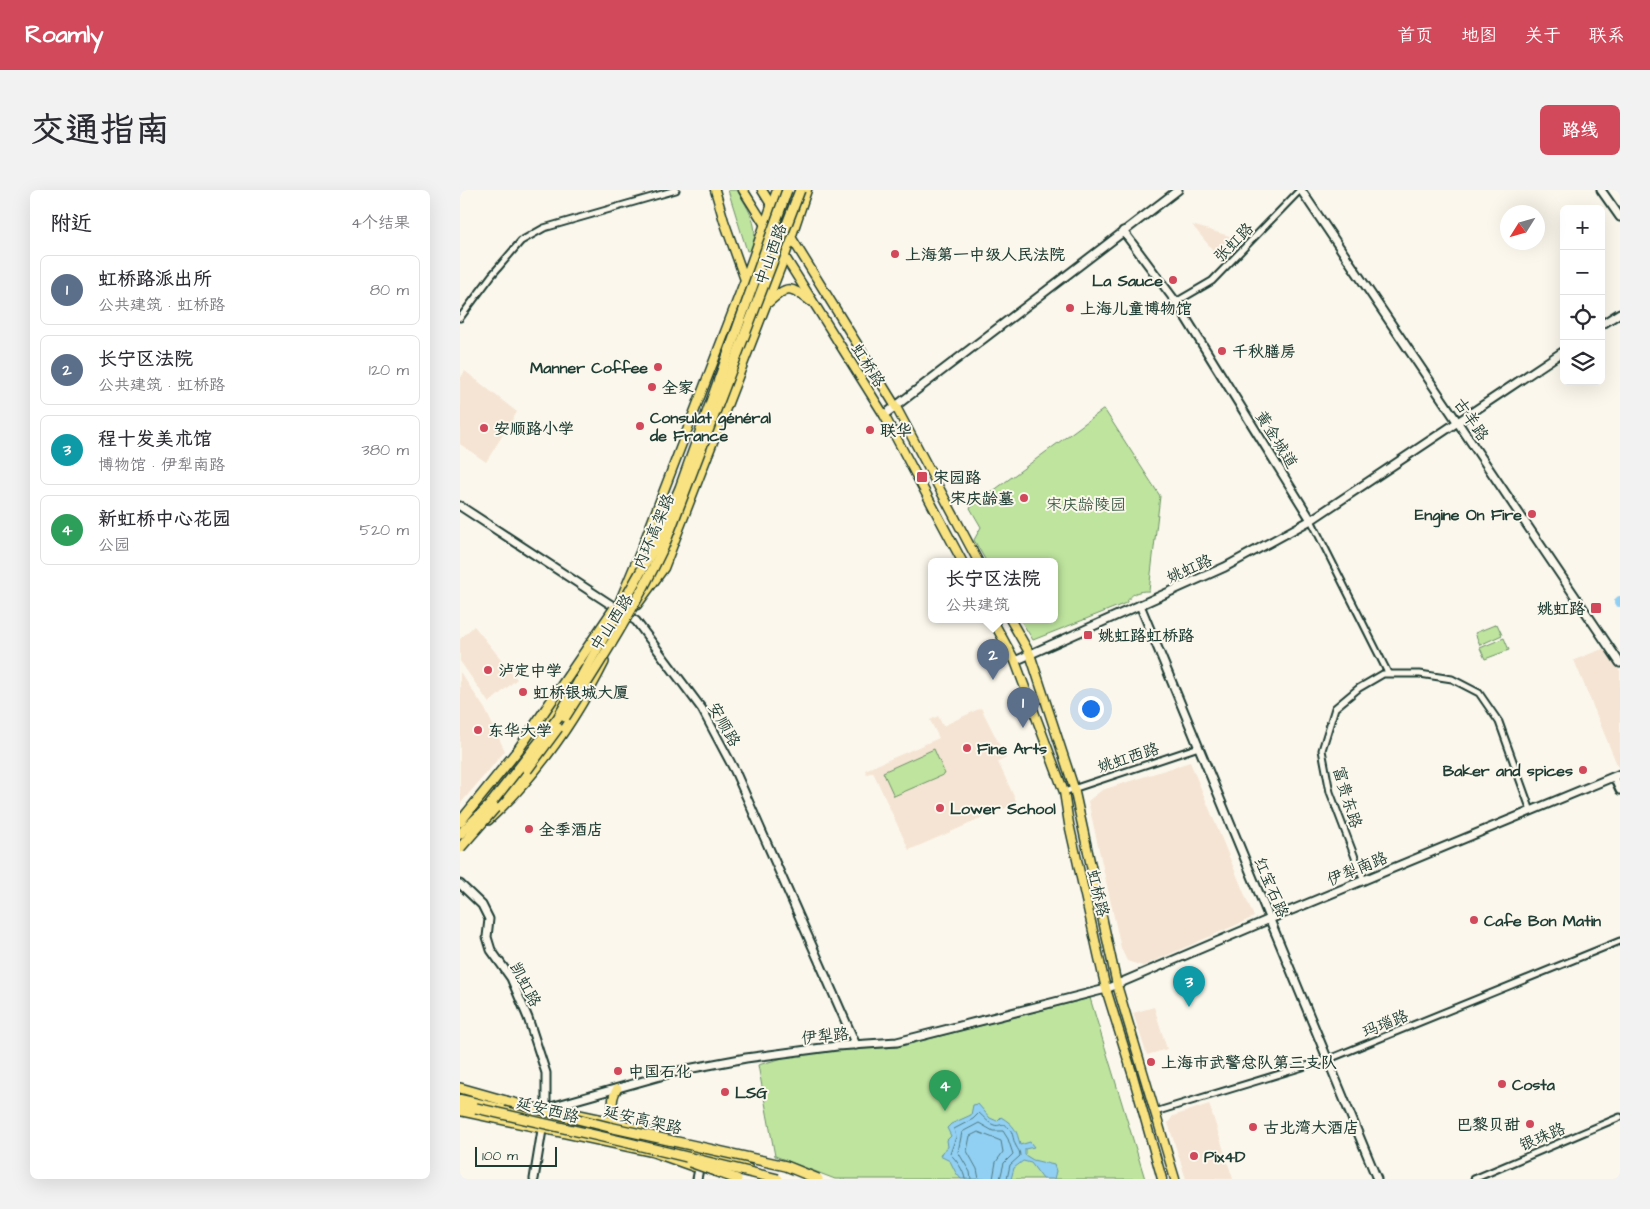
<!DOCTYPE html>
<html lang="zh">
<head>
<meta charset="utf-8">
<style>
  :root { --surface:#fff; --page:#f2f2f3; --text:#2b2b33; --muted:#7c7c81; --line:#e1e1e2; --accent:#d1495b }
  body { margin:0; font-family:"Architects Daughter","LXGW WenKai TC",sans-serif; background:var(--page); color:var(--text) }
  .controls { position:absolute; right:15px; top:15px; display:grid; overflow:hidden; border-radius:8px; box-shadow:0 5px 20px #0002 }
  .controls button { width:45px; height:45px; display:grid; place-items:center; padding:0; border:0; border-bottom:1px solid var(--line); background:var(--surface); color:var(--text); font:25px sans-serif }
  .compass { position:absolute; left:1040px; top:15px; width:45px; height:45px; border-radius:50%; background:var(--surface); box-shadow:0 5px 20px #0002; rotate:233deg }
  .scale { position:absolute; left:15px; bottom:12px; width:82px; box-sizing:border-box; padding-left:5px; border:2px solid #1f3d34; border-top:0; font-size:14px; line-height:18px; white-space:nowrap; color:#1f3d34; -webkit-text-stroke:4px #fbf7ec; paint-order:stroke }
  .you { position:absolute; left:630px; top:518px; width:18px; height:18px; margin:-12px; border:4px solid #fff; border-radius:50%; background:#1a73e8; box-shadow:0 0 0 8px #1a73e833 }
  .badge { display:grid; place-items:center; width:32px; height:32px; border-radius:50%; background:var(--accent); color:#fff; font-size:16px; font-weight:700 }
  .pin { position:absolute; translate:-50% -41px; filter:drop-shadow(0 1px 2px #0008) }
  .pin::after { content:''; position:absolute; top:26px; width:18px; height:15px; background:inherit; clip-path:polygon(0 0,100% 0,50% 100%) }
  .popup { position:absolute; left:468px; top:368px; width:130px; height:65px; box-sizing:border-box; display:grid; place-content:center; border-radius:8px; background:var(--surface); filter:drop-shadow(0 1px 4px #0005); font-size:16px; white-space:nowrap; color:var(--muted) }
  .popup b { font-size:19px; color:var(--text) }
  .popup::after { content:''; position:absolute; left:50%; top:100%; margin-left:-10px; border:10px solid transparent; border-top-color:var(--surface) }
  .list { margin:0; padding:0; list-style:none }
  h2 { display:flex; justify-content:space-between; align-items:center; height:65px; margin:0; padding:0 20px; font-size:21px }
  h2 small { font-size:16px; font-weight:400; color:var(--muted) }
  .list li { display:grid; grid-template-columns:32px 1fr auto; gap:15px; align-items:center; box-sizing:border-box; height:70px; margin:0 10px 10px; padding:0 10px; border:1px solid var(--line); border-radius:8px }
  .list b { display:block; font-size:19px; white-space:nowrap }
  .list p { margin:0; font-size:16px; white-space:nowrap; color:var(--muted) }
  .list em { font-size:16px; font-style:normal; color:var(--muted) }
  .icon { flex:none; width:28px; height:28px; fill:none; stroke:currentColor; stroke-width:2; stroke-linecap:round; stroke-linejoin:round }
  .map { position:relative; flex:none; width:1160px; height:989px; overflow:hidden; border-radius:8px }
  header { display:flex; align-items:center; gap:30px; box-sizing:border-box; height:70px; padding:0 25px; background:var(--accent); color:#fff }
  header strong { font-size:24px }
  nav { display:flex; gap:28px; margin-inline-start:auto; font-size:18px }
  .intro { display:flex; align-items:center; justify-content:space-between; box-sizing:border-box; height:120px; padding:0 30px }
  h1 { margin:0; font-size:35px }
  .button { padding:12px 22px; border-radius:8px; background:var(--accent); color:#fff; font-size:18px; font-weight:700 }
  main { display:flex; gap:30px; padding:0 30px }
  aside { flex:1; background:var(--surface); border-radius:8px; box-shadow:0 5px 20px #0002 }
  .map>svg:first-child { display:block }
  .built { fill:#f5e4d3 }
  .green { fill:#bee49e; stroke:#6e9069 }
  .water { fill:#92d0f3; stroke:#6495a7 }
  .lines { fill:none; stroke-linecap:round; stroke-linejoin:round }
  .shore { stroke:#4d7880; stroke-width:1 }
  .river { stroke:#92d0f3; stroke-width:10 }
  .street-casing { stroke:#1f3d34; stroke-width:9 }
  .secondary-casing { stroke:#1f3d34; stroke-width:11 }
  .primary-casing { stroke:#1f3d34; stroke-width:11 }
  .highway-casing { stroke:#1f3d34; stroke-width:12 }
  .street { stroke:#fbf7ec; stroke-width:5 }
  .secondary { stroke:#fbf7ec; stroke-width:7 }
  .primary { stroke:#f8e281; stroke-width:8 }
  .highway { stroke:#f8e281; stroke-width:9 }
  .highway-bridge-casing { stroke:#1f3d34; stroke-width:12; stroke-linecap:butt }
  .highway-bridge { stroke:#f8e281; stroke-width:9 }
  .poi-dot { fill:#d1495b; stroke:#fbf7ec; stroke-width:2 }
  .labels { text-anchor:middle; stroke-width:4; stroke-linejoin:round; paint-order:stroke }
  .street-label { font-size:16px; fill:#1f3d34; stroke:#fbf7ec }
  .poi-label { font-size:16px; font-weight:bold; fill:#1f3d34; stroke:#fbf7ec; text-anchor:start }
  .park-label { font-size:16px; fill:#3f5e49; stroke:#fbf7ec }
</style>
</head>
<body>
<header>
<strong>Roamly</strong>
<nav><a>首页</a><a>地图</a><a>关于</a><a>联系</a></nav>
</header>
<div class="intro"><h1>交通指南</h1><a class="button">路线</a></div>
<main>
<aside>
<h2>附近<small>4个结果</small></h2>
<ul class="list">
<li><span class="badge" style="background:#5c6f8a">1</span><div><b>虹桥路派出所</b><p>公共建筑 · 虹桥路</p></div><em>80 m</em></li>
<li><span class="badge" style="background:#5c6f8a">2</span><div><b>长宁区法院</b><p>公共建筑 · 虹桥路</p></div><em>120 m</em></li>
<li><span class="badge" style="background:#0f9aa8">3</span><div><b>程十发美术馆</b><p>博物馆 · 伊犁南路</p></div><em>380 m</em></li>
<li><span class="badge" style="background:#2e9e5b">4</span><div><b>新虹桥中心花园</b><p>公园</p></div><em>520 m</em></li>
</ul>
</aside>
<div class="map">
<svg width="1160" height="989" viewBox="0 0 1160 989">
  <rect width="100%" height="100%" fill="#fbf7ec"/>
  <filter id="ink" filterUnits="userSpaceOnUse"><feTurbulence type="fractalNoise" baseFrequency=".02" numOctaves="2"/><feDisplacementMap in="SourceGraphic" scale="10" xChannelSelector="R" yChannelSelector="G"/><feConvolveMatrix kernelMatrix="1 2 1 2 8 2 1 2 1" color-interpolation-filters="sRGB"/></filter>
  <g filter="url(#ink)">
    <!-- built -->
    <g class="built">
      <polygon points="732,35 783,50 761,70"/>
      <polygon points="5,181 57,222 26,272 0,254 0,189"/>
      <polygon points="14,436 57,489 29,513 0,471 0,449"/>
      <polygon points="1145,458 1160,481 1160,576 1158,577 1114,470"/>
      <polygon points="0,482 25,519 45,561 0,614"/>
      <polygon points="521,518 546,568 538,572 557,613 449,660 413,582 407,584 405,580 479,548 470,530 478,526 483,536"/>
      <polygon points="730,572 794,727 683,776 667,771 661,758 628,611 642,600"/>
      <polygon points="694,817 707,859 687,865 673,823"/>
      <polygon points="749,914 773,989 726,989 708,933 713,926"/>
    </g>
    <!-- green -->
    <g class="green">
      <path d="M268,0H277C289,21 301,36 291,60L287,61Z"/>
      <path d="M644,219L700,306L689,401C677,401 672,403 666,413L573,450L560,429H594V371H526L514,350L521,337L510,318Z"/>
      <polygon points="1037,434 1042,445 1020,455 1015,443"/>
      <polygon points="1044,448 1049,460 1025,469 1020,458"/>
      <polygon points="474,559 485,584 434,606 423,582"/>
      <polygon points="630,808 685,989 375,989 315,966 298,875 344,862 437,857"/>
    </g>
    <!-- water -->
    <path class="water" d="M518,914L530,928L537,931L541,927C554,935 557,940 560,955L570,952L574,957L565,959V965L573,970L594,975L596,981L594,989H583L571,973L563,971L554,978L551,989H501L496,983L490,971L480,966L482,962L488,957L487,950L491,946L487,938L491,934L511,925L513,915Z"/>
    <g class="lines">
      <!-- shore -->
      <g class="shore">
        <path d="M505,989C504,981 496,969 490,964L496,947L494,939L513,929L519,923C524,927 528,933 534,935C539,937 541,933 545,935C554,939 552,949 556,956C558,960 560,961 560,966L550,975L547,989"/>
        <polyline points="511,989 510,982 498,962 502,942 519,933 533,941 543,941 548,949 553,964 544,973 540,989"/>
        <polyline points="519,989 517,979 507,961 510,946 518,942 541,951 543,962 536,972 533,989"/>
      </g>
      <!-- river -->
      <polyline class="river" points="1159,412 1160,411"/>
      <defs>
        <g id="street">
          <polyline points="716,112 752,91 840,0"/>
          <polyline points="0,128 32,85 61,51 84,38 216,0"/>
          <polyline points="851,330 928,483"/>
          <polyline points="604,602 739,557"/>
          <polyline points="904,691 870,602 862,560 875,518 899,498 923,484 960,484 992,489 1019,503 1039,532 1071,621"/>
          <polyline points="695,922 869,869 1160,751"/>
          <polyline points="1014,989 1160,927"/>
        </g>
        <g id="secondary">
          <polyline points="841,0 1160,473"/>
          <polyline points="1141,0 1160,27"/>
          <polyline points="663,41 716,112 851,330"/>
          <polyline points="1141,135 1160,123"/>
          <polyline points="424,225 718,0"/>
          <polyline points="0,316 176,431 242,519 275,581 396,855"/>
          <polyline points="680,415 917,989"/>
          <polyline points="555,471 765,377 851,330 1104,161"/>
          <polyline points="1154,587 1160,600"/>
          <polyline points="0,694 22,715 29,729 27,747 31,760 51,788 68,828 86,883 86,921"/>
          <polyline points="87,918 222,880 286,868 377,856 437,852 646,799 810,729 1160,584"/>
          <polyline points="74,989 83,934"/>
          <polyline points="237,989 243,959"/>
        </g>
        <g id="primary">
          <polyline points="255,0 264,31 285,90"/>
          <polyline points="283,0 424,225 502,371"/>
          <polyline points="302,0 436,217 518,371"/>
          <path d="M308,113C328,95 329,95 350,111"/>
          <polyline points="159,413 181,360 285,90 317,0"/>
          <polyline points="177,415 204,378 325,66 347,0"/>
          <polyline points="532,429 555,471 604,602 609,634 646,799 673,886 702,989"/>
          <polyline points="550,429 570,464 614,598 657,795 715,989"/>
          <path d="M12,623C57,576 93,523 127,468"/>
          <path d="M157,899C148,914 154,922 164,935"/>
          <polyline points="0,909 177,949 241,966 260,969"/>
          <polyline points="0,921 192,962 234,977"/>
          <polyline points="103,921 150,931 194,943"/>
          <polyline points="252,962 289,979"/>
        </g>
        <g id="highway">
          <polyline points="47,604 67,580"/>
          <path d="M28,630C77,585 114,532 144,472"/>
          <polyline points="0,898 46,911"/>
          <polyline points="0,914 16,918"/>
        </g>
      </defs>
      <!-- street casing -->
      <use href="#street" class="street-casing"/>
      <!-- secondary casing -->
      <use href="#secondary" class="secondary-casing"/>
      <!-- primary casing -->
      <use href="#primary" class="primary-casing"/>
      <!-- highway casing -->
      <use href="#highway" class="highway-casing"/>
      <!-- street -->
      <use href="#street" class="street"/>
      <!-- secondary -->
      <use href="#secondary" class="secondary"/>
      <!-- primary -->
      <use href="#primary" class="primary"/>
      <!-- highway -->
      <use href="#highway" class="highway"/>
      <defs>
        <g id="highway-bridge">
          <path d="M105,527C141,471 176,416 204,356L340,0"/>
          <polyline points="67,580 98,538"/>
          <polyline points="0,632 58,560 154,419"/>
          <polyline points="0,644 29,616 98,528 194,358 220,298 327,0"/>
          <polyline points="0,658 35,618"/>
          <polyline points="46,911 149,937 326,976 358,989"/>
          <polyline points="16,918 169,953 318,989"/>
          <polyline points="230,972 277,989"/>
        </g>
      </defs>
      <!-- highway-bridge casing -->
      <use href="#highway-bridge" class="highway-bridge-casing"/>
      <!-- highway-bridge -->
      <use href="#highway-bridge" class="highway-bridge"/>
    </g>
  </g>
  <!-- markers -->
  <g class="poi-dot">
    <circle cx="435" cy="64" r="5"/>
    <circle cx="713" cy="90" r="5"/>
    <circle cx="610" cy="118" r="5"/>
    <circle cx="762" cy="161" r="5"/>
    <circle cx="198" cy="177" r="5"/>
    <circle cx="192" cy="197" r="5"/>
    <circle cx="180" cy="236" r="5"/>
    <circle cx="24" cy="238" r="5"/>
    <circle cx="410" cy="240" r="5"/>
    <rect x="456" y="281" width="12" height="12" rx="2.5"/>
    <circle cx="564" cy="308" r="5"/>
    <circle cx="1072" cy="324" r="5"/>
    <rect x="1130" y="412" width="12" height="12" rx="2.5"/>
    <rect x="623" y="440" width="10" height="10" rx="2.5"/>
    <circle cx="28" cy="480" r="5"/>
    <circle cx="63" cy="502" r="5"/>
    <circle cx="18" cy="540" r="5"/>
    <circle cx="507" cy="558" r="5"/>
    <circle cx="1123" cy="580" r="5"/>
    <circle cx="480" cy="618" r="5"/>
    <circle cx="69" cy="639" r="5"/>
    <circle cx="1014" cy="730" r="5"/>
    <circle cx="691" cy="872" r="5"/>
    <circle cx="158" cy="881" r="5"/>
    <circle cx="1042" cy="894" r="5"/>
    <circle cx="265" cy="902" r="5"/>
    <circle cx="1070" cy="934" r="5"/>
    <circle cx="793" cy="937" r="5"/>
    <circle cx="734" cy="966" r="5"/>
  </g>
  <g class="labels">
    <!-- street labels -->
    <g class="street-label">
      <text transform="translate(773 52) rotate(-45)" y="6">张虹路</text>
      <text transform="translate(310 64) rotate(-70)" y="6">中山西路</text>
      <text transform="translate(409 175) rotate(58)" y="6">虹桥路</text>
      <text transform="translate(1012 229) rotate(56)" y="6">古羊路</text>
      <text transform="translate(817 249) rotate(58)" y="6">黄金城道</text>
      <text transform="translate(193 341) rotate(-67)" y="6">内环高架路</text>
      <text transform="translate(729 378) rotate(-24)" y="6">姚虹路</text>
      <text transform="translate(151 432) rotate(-57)" y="6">中山西路</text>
      <text transform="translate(265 534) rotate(61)" y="6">安顺路</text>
      <text transform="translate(668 567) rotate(-18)" y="6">姚虹西路</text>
      <text transform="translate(888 607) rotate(73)" y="6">富贵东路</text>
      <text transform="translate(897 678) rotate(-22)" y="6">伊犁南路</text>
      <text transform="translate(812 697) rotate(67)" y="6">红宝石路</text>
      <text transform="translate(639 703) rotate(77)" y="6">虹桥路</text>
      <text transform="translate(66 794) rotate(62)" y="6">凯虹路</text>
      <text transform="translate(925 833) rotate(-22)" y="6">玛瑙路</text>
      <text transform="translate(365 845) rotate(-6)" y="6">伊犁路</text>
      <text transform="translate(88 919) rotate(14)" y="6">延安西路</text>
      <text transform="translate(183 929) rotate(13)" y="6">延安高架路</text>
      <text transform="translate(1082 946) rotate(-23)" y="6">银珠路</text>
    </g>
    <!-- poi labels -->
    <g class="poi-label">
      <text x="445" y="70">上海第一中级人民法院</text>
      <text x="703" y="96" text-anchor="end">La Sauce</text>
      <text x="620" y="124">上海儿童博物馆</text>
      <text x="772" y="167">千秋膳房</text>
      <text x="188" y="183" text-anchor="end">Manner Coffee</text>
      <text x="202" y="203">全家</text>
      <text x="190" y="233">Consulat général<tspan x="190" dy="18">de France</tspan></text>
      <text x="34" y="244">安顺路小学</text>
      <text x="420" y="246">联华</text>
      <text x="473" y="293">宋园路</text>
      <text x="554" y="314" text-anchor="end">宋庆龄墓</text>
      <text x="1062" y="330" text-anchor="end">Engine On Fire</text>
      <text x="1125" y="424" text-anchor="end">姚虹路</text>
      <text x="638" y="451">姚虹路虹桥路</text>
      <text x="38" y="486">泸定中学</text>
      <text x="73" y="508">虹桥银城大厦</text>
      <text x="28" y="546">东华大学</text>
      <text x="517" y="564">Fine Arts</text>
      <text x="1113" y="586" text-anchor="end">Baker and spices</text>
      <text x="490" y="624">Lower School</text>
      <text x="79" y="645">全季酒店</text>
      <text x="1024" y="736">Cafe Bon Matin</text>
      <text x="701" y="878">上海市武警总队第三支队</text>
      <text x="168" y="887">中国石化</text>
      <text x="1052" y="900">Costa</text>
      <text x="275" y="908">LSG</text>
      <text x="1060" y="940" text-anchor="end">巴黎贝甜</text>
      <text x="803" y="943">古北湾大酒店</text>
      <text x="744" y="972">Pix4D</text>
    </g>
    <!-- park labels -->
    <g class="park-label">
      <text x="626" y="320">宋庆龄陵园</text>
    </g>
  </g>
</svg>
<div class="controls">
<button>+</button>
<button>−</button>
<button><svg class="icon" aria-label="locate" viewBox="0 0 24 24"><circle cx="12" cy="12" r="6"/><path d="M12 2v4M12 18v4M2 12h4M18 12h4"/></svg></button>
<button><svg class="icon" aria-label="layers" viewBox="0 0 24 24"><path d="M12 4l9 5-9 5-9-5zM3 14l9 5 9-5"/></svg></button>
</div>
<svg class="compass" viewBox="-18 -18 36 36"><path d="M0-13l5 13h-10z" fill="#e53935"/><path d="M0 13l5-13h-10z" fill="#7c7c81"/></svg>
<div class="scale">100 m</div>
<div class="you"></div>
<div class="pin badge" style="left:563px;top:538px;background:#5c6f8a">1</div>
<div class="pin badge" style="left:533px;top:490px;background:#5c6f8a">2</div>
<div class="popup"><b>长宁区法院</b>公共建筑</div>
<div class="pin badge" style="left:729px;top:817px;background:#0f9aa8">3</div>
<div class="pin badge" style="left:485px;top:921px;background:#2e9e5b">4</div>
</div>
</main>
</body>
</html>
